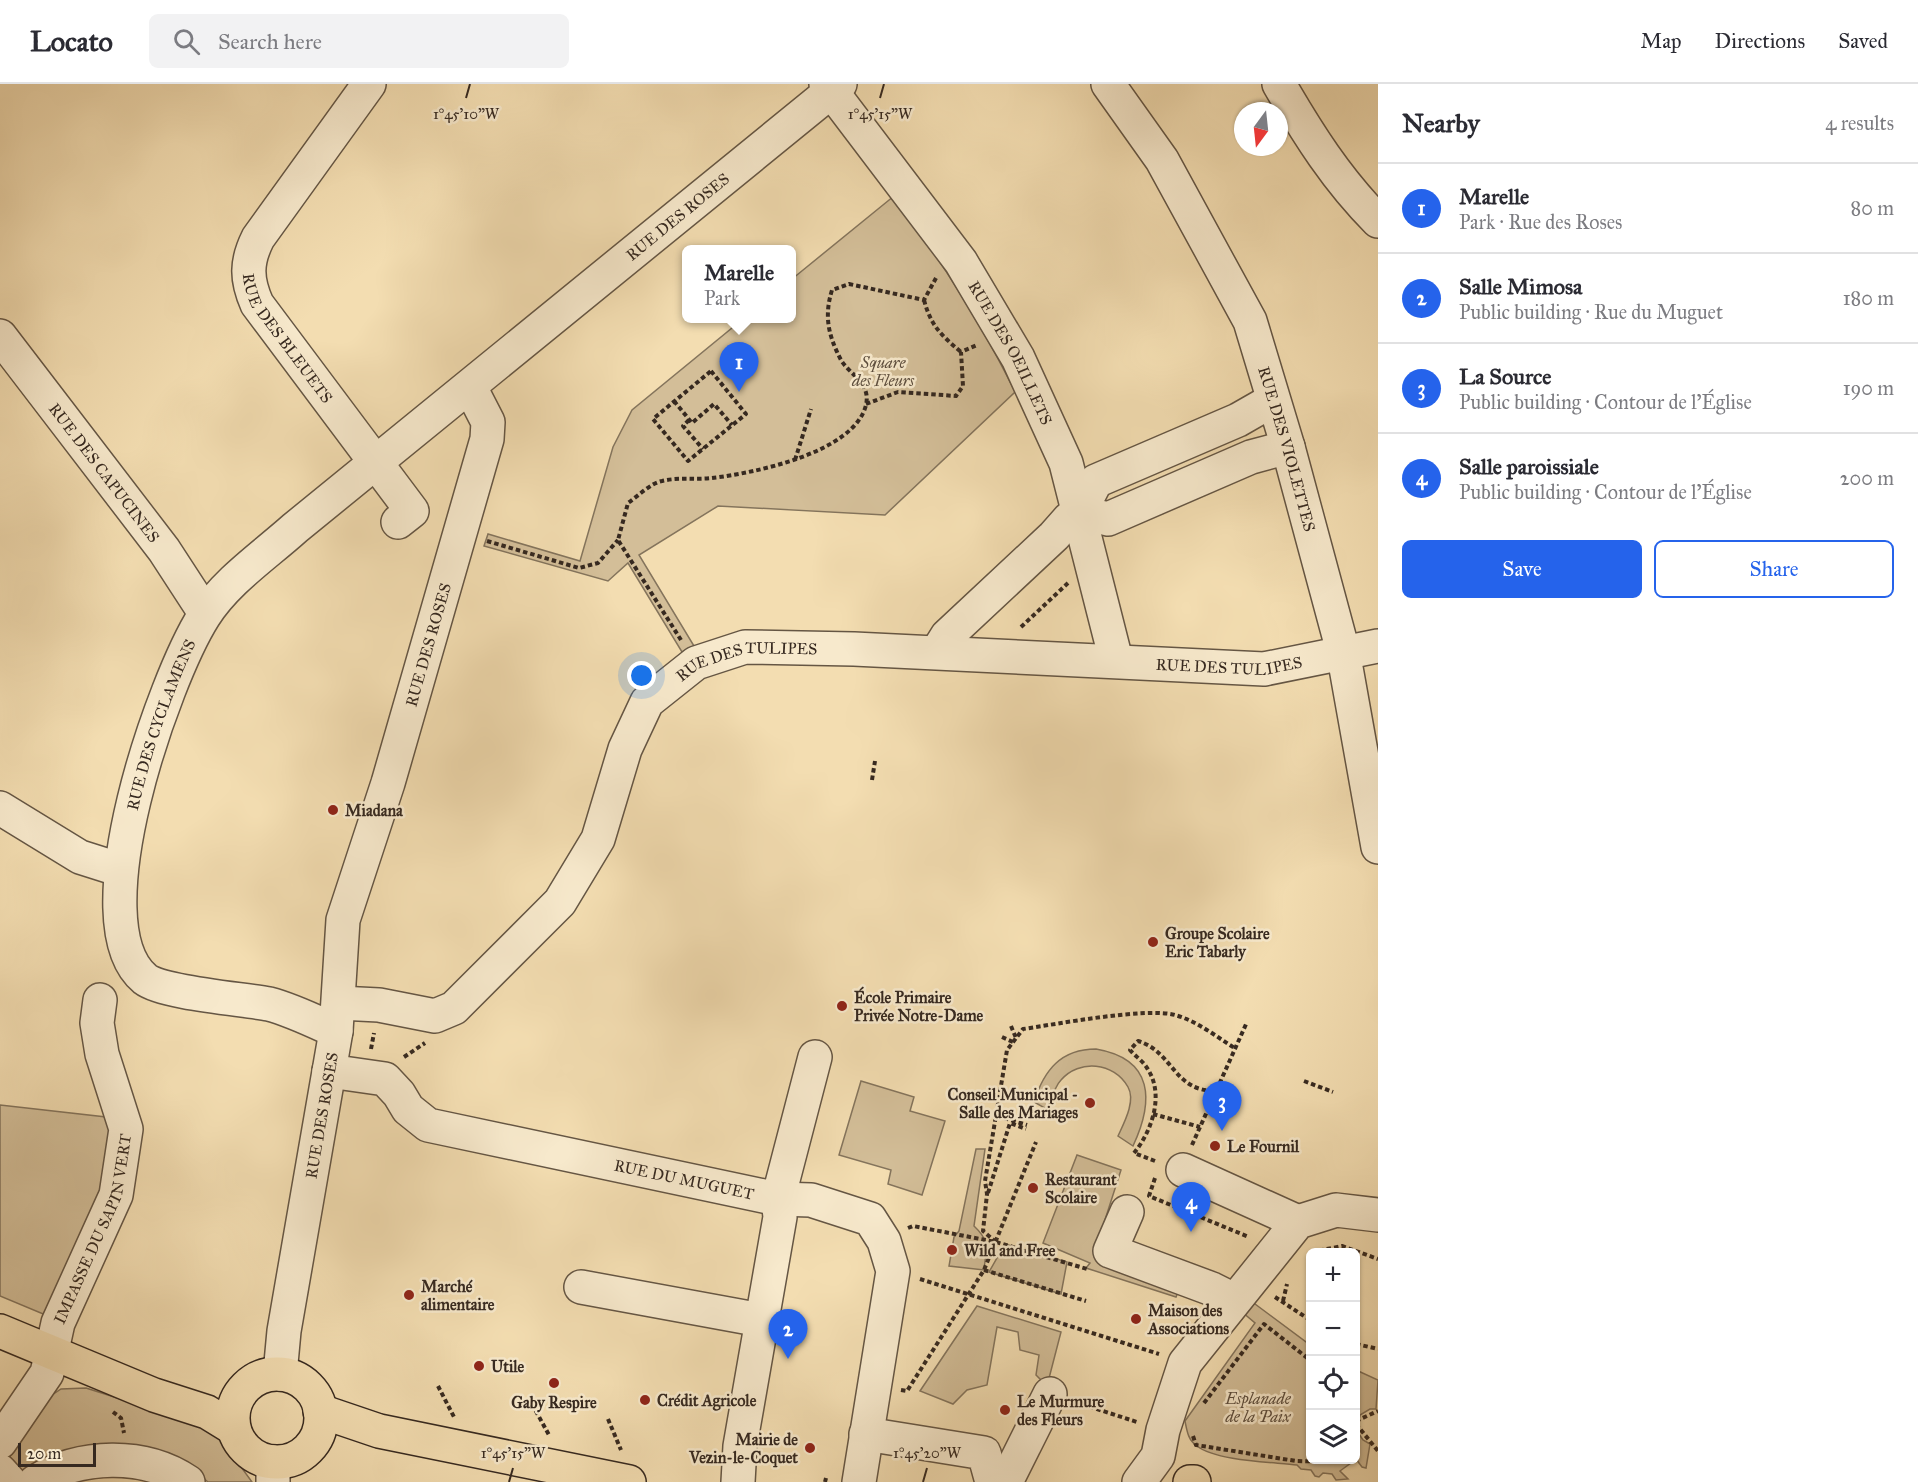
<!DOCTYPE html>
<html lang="en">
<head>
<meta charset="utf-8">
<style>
  :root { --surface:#fff; --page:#f2f2f3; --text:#2b2b33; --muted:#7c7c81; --line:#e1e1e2; --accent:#2563eb }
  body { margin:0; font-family:"IM FELL Great Primer",serif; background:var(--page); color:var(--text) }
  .controls { position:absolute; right:18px; bottom:18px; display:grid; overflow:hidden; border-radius:9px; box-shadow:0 2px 4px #0004 }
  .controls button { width:54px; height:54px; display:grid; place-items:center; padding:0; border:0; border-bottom:2px solid var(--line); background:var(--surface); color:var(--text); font:30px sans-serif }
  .compass { position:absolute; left:1234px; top:18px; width:54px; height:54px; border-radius:50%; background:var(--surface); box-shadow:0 2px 4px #0004; rotate:195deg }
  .scale { position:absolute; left:18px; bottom:15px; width:78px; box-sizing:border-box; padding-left:6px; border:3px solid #362920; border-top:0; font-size:16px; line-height:21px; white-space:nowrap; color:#362920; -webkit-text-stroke:4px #f7e9cc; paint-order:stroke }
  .you { position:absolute; left:642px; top:592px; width:21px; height:21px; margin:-15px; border:4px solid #fff; border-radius:50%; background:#1a73e8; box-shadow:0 0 0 9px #1a73e833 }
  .badge { display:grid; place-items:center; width:39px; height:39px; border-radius:50%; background:var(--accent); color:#fff; font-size:20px; font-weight:700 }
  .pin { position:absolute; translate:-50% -50px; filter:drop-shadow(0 2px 3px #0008) }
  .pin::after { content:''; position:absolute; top:32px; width:21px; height:18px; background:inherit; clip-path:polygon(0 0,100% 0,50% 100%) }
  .popup { position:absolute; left:682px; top:161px; width:114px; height:78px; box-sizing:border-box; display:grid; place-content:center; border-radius:9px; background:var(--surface); filter:drop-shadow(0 2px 4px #0005); font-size:20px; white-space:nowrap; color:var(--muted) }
  .popup b { font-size:22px; color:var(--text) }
  .popup::after { content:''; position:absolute; left:50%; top:100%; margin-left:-12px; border:12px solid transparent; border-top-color:var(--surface) }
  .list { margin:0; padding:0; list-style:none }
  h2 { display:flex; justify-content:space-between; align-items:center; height:78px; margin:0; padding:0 24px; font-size:26px }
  h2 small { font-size:20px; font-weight:400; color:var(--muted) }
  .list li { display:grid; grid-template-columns:39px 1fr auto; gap:18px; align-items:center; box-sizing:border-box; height:90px; padding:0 24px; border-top:2px solid var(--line) }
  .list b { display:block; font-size:22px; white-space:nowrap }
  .list p { margin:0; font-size:20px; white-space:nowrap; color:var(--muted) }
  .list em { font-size:20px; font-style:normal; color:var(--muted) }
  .actions { display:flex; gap:12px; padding:18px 24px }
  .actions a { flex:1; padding:14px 0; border:2px solid var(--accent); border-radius:9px; text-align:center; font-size:21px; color:var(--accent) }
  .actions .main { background:var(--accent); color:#fff }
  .icon { flex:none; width:33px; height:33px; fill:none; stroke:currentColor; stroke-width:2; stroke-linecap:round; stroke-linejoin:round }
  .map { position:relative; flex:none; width:1378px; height:1398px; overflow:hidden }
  header { display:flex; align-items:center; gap:36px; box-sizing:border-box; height:84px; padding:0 30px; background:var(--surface); border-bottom:2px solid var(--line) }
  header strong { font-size:28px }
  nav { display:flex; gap:33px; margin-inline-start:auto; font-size:21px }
  .search { width:420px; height:54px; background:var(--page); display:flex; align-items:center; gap:15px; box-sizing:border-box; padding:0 21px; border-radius:9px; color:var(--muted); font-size:22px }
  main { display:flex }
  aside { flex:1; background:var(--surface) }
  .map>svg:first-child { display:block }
  .green { fill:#d3be98; stroke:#84745c; stroke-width:1.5 }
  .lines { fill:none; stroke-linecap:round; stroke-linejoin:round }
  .minor-casing { stroke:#655644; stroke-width:36 }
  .major-casing { stroke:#362920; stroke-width:36 }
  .path { stroke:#362920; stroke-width:4; stroke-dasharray:4.5 3; stroke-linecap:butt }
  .minor { stroke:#f7e9cc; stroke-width:33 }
  .major { stroke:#f3ddb1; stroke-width:33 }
  .ticks { fill:none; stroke:#362920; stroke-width:2 }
  .poi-dot { fill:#8f2418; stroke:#f7e9cc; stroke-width:2 }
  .labels { text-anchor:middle; stroke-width:5; stroke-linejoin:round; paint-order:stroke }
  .street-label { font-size:16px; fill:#362920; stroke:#f7e9cc }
  .park-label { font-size:16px; font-style:italic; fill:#5d4e3e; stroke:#f7e9cc }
  .poi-label { font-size:16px; font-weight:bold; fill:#362920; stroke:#f7e9cc; text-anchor:start }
  .ticks-label { font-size:15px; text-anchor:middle; fill:#362920; stroke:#f7e9cc; stroke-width:5; stroke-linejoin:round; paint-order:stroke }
</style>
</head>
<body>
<header>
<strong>Locato</strong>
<div class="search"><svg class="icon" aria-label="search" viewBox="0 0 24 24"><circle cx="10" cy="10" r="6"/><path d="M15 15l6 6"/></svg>Search here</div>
<nav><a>Map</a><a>Directions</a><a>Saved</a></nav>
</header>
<main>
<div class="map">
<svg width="1378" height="1398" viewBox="0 0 1378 1398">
  <rect width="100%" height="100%" fill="#f3ddb1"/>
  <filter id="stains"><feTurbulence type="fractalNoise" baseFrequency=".00333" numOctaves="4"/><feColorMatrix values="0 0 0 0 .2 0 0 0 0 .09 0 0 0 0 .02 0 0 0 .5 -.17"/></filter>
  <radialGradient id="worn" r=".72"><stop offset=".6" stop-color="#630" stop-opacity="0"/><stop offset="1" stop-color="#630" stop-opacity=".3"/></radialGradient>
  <!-- green -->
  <g class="green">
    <path d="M894,112C940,175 981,238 1015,308L885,431L718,422L639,471L694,562L682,568L628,479L608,497L484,462L488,450L580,477L613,363L632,326L743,235L792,234V195Z"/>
    <path d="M1096,965C1154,975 1154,1017 1133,1062L1118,1052C1124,1039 1136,1017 1128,1003C1114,978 1079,975 1061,996C1054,1003 1051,1016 1048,1026L1034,1018C1044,986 1061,965 1096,965Z"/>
    <polygon points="861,997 914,1013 910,1027 945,1037 922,1111 888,1100 891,1086 839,1071"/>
    <polygon points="0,1021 106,1033 116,1072 48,1232 0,1212"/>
    <path d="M976,1065H985L974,1142C991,1158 986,1164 984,1186L949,1182L954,1153L959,1147Z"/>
    <polygon points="1077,1071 1121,1086 1094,1170 1181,1200 1176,1213 1086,1184 1090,1179 1043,1159"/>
    <polygon points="1005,1160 1067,1178 1061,1210 989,1188"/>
    <path d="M1251,1217L1310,1261V1376H1355L1340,1387L1348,1395L1336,1396L1332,1390L1323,1389L1319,1393L1315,1392L1311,1386L1301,1385L1297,1381C1272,1378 1216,1377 1197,1362C1188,1356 1187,1347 1185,1337L1255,1239L1242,1228Z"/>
    <polygon points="977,1222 1061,1248 1047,1302 1036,1291 1039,1271 1020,1266 1018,1248 997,1243 987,1301 967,1306 953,1320 920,1307"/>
    <polygon points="1356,1286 1378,1296 1376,1325 1370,1325 1360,1331 1357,1347 1363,1356 1370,1360 1366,1384 1362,1383 1356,1375"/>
    <polygon points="86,1304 208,1343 220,1354 252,1398 208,1398 194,1386 28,1390 17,1387 9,1374 46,1315 61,1305"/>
  </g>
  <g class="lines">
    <defs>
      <g id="minor">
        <path id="s1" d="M369,0L258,154C246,178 246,195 257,220L412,427L398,438"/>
        <path id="s2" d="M826,0L961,178L1018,274L1066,379L1116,576"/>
        <path id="s3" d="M1108,0L1162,76L1250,237L1288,363L1343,567L1378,763"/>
        <path d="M1279,0C1308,50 1337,96 1378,137"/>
        <path id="s4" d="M0,252L164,466L205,529"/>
        <polyline points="1080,428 1108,435 1251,373 1288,363"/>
        <polyline points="937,568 947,552 1054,452 1069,435 1080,428 1096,397 1238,336 1273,316"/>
        <polyline points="0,724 80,773 121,786"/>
        <path id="s5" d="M339,919L379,921L435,932L454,924L560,818L598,755L625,665L647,618L696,579L745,563L854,565L1264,585L1378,562"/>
        <path id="s6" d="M336,947C314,937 292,926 269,920C242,915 163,909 145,895C77,839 164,595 204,532C226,497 265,471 295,444L840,0"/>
        <path id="s7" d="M329,987L385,995L399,1010L408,1025L428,1041L778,1115L811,1116L870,1135L884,1157L893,1187L859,1398"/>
        <polyline points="1183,1086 1298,1138"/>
        <polyline points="1127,1128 1110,1167 1212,1205 1234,1216"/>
        <polyline points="581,1203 761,1236"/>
        <path id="s8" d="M280,1290L284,1247L336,947L343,836L388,699L487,355L488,338L470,303"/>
        <polyline points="866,1350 984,1369 992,1398"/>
        <path id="s9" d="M0,1358L47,1289L58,1239L116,1111L126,1045L102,970L97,939L100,916"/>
        <polyline points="273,1378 273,1398"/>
        <polyline points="0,1387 10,1398"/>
        <path d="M35,1398C80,1370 144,1368 188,1398"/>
        <polyline points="738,1398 740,1362 780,1133 778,1115 815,973"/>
        <polyline points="1006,1398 1050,1310"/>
        <polyline points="1139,1398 1158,1372 1163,1346 1185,1279 1298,1138 1336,1126 1378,1131"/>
      </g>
      <g id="major">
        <polyline points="0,1247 154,1311 207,1328 233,1344"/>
        <circle cx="277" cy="1334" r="44"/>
        <polyline points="320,1327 379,1347 629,1398"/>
        <polyline points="1190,1398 1194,1398"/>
      </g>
    </defs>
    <!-- minor casing -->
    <use href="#minor" class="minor-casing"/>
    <!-- major casing -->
    <use href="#major" class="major-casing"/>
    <!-- path -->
    <g class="path">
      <path d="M924,216C931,242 941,251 961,268"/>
      <polygon points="711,287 746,330 688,377 653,335"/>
      <polyline points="674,317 692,339 714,320 732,341"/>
      <polyline points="866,320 898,308 956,312 963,302 961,268 977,261"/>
      <polyline points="689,336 683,342 703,365"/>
      <polyline points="795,376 811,325"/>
      <polyline points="487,457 579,484 598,479 618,456"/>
      <polyline points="1021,543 1068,499"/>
      <path d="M681,556L618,456L628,419C638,412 651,399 662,397C678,393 696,396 712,394C754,389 854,369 866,321C871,299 850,291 841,276C828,251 824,232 832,206L849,200L924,216L936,194"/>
      <polyline points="872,696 875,677"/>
      <polyline points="1011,942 1016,954"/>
      <polyline points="1002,953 1013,958"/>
      <polyline points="371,965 374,949"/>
      <polyline points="404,973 425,959"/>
      <polyline points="1304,997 1333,1008"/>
      <polyline points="1153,1030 1200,1043"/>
      <polyline points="997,1032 1027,1041"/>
      <polyline points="1192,1061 1247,938"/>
      <path d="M1155,1077L1134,1069C1152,1047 1165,1010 1147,984C1143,977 1135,972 1130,966L1138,957C1174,968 1173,1008 1217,1007"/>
      <polyline points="1155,1094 1149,1112 1249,1153"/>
      <polyline points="988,1109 1010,1039 1026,1045"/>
      <polyline points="908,1144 913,1142 996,1158 1087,1185"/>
      <path d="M996,1158L983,1147L987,1110L985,1097L1007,966L1023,945C1058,940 1146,923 1175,931C1197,937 1217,953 1236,965"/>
      <polyline points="1312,1168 1342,1162 1378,1175"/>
      <polyline points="984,1186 1086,1217"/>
      <polyline points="920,1195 1159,1270"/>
      <polyline points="1275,1213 1310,1236"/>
      <polyline points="1283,1217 1287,1200"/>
      <polyline points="1356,1260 1378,1265"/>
      <polyline points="438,1302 454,1333"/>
      <polyline points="901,1306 907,1307 984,1186 1036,1058"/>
      <polyline points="1075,1318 1137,1338"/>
      <polyline points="1204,1319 1264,1240 1310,1276"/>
      <polyline points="532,1320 549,1351"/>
      <polyline points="113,1328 121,1334 124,1349"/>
      <polyline points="608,1335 621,1366"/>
      <polyline points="1356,1337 1378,1327"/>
      <polyline points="1356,1340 1378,1367"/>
      <polyline points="1193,1352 1196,1361 1296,1377 1333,1378 1334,1376"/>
      <polyline points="825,1398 826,1394"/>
    </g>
    <!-- minor -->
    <use href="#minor" class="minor"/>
    <!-- major -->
    <use href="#major" class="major"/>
  </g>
  <!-- ticks -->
  <path class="ticks" d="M466,14L470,0M880,14L884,0M509,1398L513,1384M923,1398L927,1384"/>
  <!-- markers -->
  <g class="poi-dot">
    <circle cx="333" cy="726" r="6"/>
    <circle cx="1153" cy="858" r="6"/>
    <circle cx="842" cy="922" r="6"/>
    <circle cx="1090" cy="1019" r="6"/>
    <circle cx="1215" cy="1062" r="6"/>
    <circle cx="1033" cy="1104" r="6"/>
    <circle cx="952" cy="1166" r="6"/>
    <circle cx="409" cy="1211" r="6"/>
    <circle cx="1136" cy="1235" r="6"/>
    <circle cx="479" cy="1282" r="6"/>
    <circle cx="554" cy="1299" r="6"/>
    <circle cx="645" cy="1316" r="6"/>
    <circle cx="1005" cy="1326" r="6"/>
    <circle cx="810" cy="1364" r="6"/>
  </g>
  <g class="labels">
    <!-- street labels -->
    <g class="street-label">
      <text dy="6" stroke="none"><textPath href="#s6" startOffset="1204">RUE DES ROSES</textPath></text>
      <text dy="6" stroke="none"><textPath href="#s1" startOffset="303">RUE DES BLEUETS</textPath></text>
      <text dy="6" stroke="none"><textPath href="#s2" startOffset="327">RUE DES OEILLETS</textPath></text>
      <text dy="6" stroke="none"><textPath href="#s3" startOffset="410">RUE DES VIOLETTES</textPath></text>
      <text dy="6" stroke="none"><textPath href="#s4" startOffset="172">RUE DES CAPUCINES</textPath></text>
      <text dy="6" stroke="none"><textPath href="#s8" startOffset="747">RUE DES ROSES</textPath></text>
      <text dy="6" stroke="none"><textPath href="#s5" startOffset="1086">RUE DES TULIPES</textPath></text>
      <text dy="6" stroke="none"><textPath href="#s5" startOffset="600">RUE DES TULIPES</textPath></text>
      <text dy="6" stroke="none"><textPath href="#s6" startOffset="466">RUE DES CYCLAMENS</textPath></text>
      <text dy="6" stroke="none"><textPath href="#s8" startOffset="262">RUE DES ROSES</textPath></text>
      <text dy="6" stroke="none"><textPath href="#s7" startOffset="382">RUE DU MUGUET</textPath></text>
      <text dy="6" stroke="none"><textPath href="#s9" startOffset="236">IMPASSE DU SAPIN VERT</textPath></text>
    </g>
    <!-- park labels -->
    <g class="park-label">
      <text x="883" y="284">Square<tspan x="883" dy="18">des Fleurs</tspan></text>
      <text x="1258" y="1320">Esplanade<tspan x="1258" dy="18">de la Paix</tspan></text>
    </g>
    <!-- poi labels -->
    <g class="poi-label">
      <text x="345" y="732">Miadana</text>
      <text x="1165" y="855">Groupe Scolaire<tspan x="1165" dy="18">Eric Tabarly</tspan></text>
      <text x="854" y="919">École Primaire<tspan x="854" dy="18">Privée Notre-Dame</tspan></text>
      <text x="1078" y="1016" text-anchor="end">Conseil Municipal -<tspan x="1078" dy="18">Salle des Mariages</tspan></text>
      <text x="1227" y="1068">Le Fournil</text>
      <text x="1045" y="1101">Restaurant<tspan x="1045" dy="18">Scolaire</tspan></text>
      <text x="964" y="1172">Wild and Free</text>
      <text x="421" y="1208">Marché<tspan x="421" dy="18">alimentaire</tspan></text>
      <text x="1148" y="1232">Maison des<tspan x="1148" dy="18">Associations</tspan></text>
      <text x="491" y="1288">Utile</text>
      <text x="657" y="1322">Crédit Agricole</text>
      <text x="1017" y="1323">Le Murmure<tspan x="1017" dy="18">des Fleurs</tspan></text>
      <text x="554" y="1324" text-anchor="middle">Gaby Respire</text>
      <text x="798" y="1361" text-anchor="end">Mairie de<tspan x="798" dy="18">Vezin-le-Coquet</tspan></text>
    </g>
  </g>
  <g class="ticks-label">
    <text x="466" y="35">1°45'10"W</text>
    <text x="880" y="35">1°45'15"W</text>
    <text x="513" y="1374">1°45'15"W</text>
    <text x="927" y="1374">1°45'20"W</text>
  </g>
  <rect width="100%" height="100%" filter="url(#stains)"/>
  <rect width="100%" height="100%" fill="url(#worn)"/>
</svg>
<div class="controls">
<button>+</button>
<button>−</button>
<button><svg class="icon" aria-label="locate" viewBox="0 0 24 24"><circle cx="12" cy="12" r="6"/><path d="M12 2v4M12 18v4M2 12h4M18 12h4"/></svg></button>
<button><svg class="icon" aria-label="layers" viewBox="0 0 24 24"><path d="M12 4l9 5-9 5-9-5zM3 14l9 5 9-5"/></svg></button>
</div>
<svg class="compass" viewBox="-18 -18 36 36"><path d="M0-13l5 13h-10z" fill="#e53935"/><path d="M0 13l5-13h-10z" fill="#7c7c81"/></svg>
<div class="scale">20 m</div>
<div class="you"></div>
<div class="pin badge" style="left:739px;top:308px">1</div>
<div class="popup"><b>Marelle</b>Park</div>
<div class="pin badge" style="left:788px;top:1275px">2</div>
<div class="pin badge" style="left:1222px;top:1047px">3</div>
<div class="pin badge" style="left:1191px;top:1148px">4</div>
</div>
<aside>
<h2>Nearby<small>4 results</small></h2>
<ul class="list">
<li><span class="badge">1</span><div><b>Marelle</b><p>Park · Rue des Roses</p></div><em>80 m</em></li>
<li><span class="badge">2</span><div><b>Salle Mimosa</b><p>Public building · Rue du Muguet</p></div><em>180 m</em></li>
<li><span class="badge">3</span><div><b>La Source</b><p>Public building · Contour de l'Église</p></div><em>190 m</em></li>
<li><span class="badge">4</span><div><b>Salle paroissiale</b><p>Public building · Contour de l'Église</p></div><em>200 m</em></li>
</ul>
<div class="actions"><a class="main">Save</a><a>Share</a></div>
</aside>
</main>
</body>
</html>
